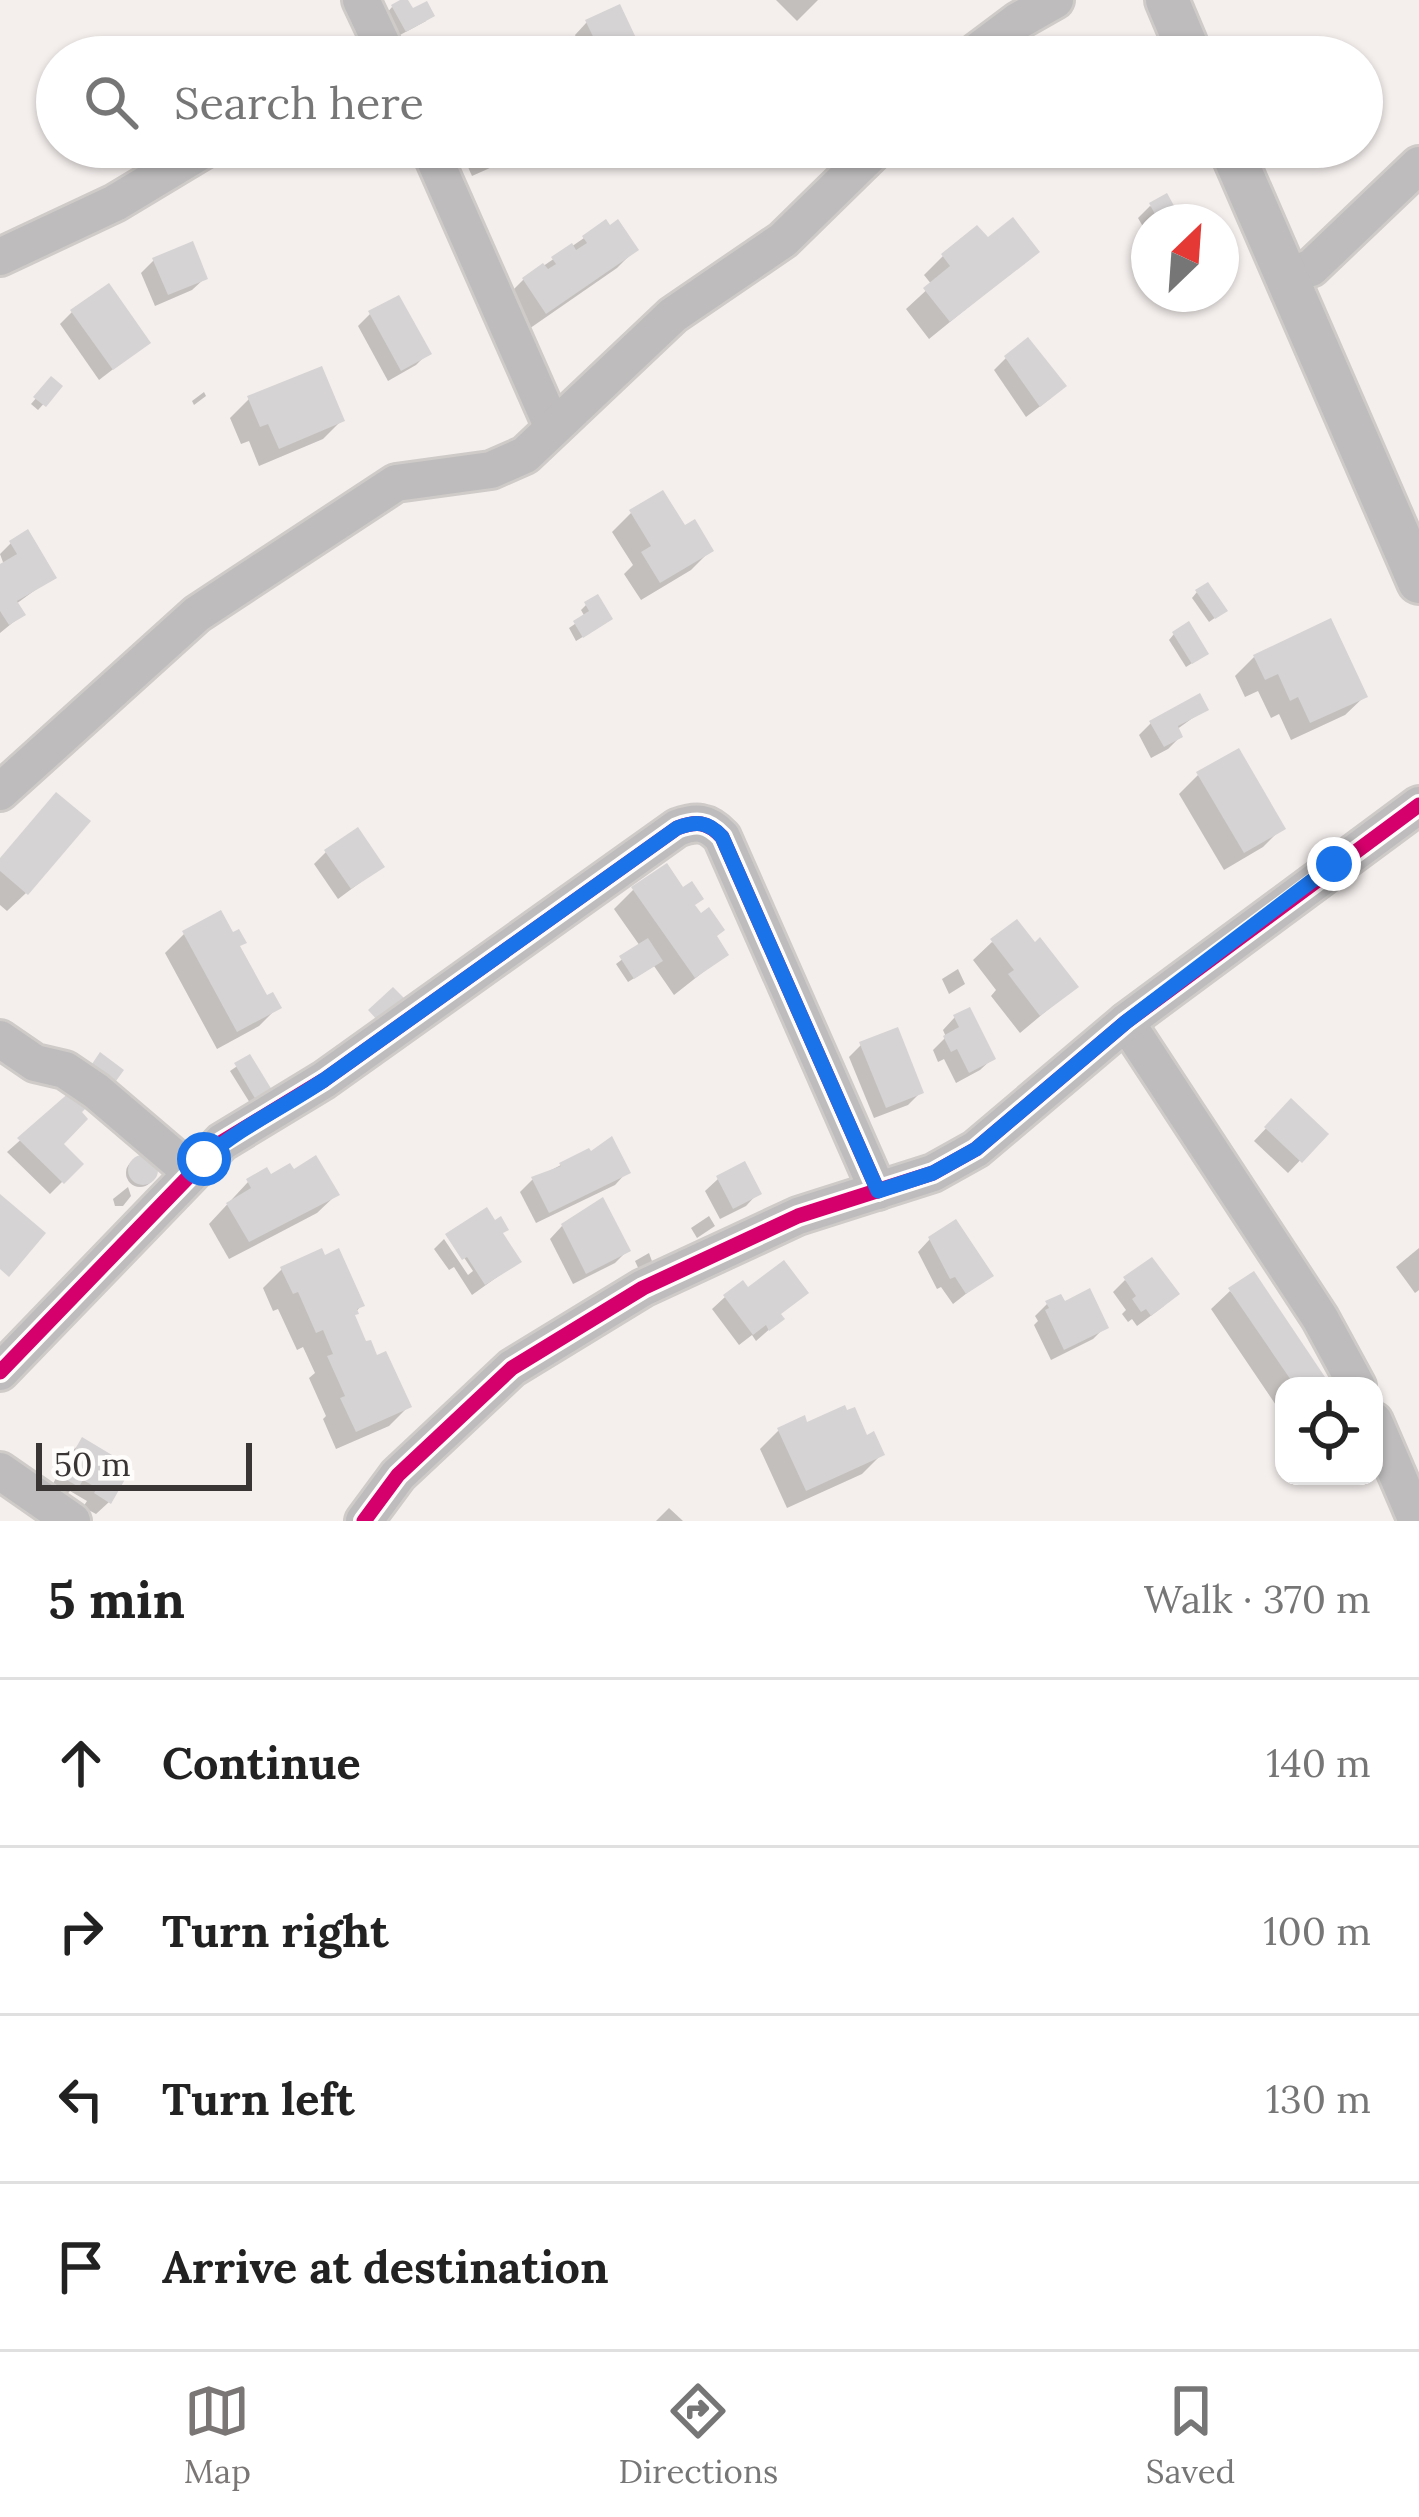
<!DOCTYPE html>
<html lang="en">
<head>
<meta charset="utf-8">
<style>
  :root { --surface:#fff; --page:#f2f2f2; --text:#222; --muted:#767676; --line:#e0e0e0; --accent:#7a7675 }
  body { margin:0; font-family:Lora,serif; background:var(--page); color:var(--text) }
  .controls { position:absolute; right:36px; bottom:36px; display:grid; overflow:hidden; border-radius:24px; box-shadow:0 3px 9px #0004 }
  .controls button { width:108px; height:108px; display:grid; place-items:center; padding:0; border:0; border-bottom:3px solid var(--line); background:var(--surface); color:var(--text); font:60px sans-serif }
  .compass { position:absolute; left:1131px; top:204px; width:108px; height:108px; border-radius:50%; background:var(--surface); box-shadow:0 3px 9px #0004; rotate:25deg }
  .scale { position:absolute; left:36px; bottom:30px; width:216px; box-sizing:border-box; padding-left:12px; border:6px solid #393534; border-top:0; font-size:33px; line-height:42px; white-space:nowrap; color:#393534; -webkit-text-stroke:9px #fffdfc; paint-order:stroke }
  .stop { position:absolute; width:36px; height:36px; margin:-27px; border:9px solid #1a73e8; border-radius:50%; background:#fff }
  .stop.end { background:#1a73e8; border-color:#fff; box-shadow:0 3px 12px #0008 }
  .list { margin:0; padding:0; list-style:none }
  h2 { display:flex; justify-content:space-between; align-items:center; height:156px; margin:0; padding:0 48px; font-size:51px }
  h2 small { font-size:39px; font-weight:400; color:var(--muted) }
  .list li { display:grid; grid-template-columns:78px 1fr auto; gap:36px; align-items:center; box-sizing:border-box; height:168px; padding:0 48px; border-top:3px solid var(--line) }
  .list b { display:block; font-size:45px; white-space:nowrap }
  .list em { font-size:39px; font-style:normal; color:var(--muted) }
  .icon { flex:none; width:66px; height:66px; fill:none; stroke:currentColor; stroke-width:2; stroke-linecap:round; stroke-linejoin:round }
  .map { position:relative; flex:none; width:1419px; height:1521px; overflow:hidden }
  .search { position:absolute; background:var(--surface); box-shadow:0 3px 9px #0004; left:36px; right:36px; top:36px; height:132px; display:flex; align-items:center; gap:30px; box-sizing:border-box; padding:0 42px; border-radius:66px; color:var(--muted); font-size:45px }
  .sheet { height:828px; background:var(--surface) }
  nav { display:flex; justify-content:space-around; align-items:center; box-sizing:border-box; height:168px; border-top:3px solid var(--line); background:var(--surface); font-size:33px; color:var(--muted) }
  nav a { display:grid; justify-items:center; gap:6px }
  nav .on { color:var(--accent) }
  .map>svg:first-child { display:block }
  .shadow { fill:#0003 }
  .building { fill:#d5d3d3 }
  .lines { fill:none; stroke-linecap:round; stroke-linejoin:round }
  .minor-casing { stroke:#cecbc9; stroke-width:42 }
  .tertiary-casing { stroke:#cecbc9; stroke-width:48 }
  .minor { stroke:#bebcbc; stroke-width:36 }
  .tertiary { stroke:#bebcbc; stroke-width:42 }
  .cycleway-casing { stroke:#fffdfc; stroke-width:22 }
  .cycleway { stroke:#d6006c; stroke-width:15 }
  .route { stroke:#1a73e8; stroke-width:15 }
</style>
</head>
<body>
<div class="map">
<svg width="1419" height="1521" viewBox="0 0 1419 1521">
  <rect width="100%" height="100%" fill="#f4efed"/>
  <!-- shadow -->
  <g class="shadow">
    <polygon points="776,0 818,0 797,21"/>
    <polygon points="392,7 426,21 400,35 387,13"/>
    <polygon points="587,22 641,57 585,57 575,35"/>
    <polygon points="459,147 527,147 517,156 472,176"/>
    <polygon points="1150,206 1180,222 1149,222 1149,237 1138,218"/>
    <polygon points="584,238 636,249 617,268 526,331 504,299 523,280"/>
    <polygon points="987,241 1036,252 929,339 906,309 932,285 924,275 943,256"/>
    <polygon points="154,260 205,278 192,290 155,306 141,273"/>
    <polygon points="72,312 147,343 99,380 60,324"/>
    <polygon points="370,314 428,353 416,365 388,381 358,326"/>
    <polygon points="1006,358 1051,398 1026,417 994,370"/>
    <polygon points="52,380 59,387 38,410 31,404"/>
    <polygon points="204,392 206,396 194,405 192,401"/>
    <polygon points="249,399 342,420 323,439 259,466 249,441 241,444 230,418"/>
    <polygon points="631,513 684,529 710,551 691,570 641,600 624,574 633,565 612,532"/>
    <polygon points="11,543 53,577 16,604 22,615 0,633 0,567 4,565 0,554"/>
    <polygon points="1197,592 1219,615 1209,622 1192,598"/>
    <polygon points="586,605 604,624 576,641 569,628 585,617 581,610"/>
    <polygon points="1174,634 1200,658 1186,667 1169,640"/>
    <polygon points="1254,657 1365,696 1345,715 1291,740 1279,714 1271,718 1258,691 1245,697 1235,676"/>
    <polygon points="1205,709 1176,730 1180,737 1168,749 1151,758 1139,735 1151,723"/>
    <polygon points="1198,775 1282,828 1263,847 1224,870 1179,794"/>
    <polygon points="326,852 381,867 338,899 314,864"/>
    <polygon points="0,859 26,893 7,911 0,905"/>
    <polygon points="633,890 682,891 726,954 674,995 654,966 628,982 616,964 640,946 614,909"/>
    <polygon points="184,934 238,948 265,999 278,1007 259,1026 217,1049 165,953"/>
    <polygon points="992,942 1075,987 1020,1033 991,996 996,990 973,960"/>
    <polygon points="958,969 965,984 949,994 942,979"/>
    <polygon points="955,1017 993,1058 980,1070 956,1083 944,1059 938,1062 933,1050 946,1037 943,1030"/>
    <polygon points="861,1045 921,1092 908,1105 874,1118 849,1057"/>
    <polygon points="249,1058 263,1095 250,1103 230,1071"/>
    <polygon points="79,1088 60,1144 80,1164 50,1194 7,1152"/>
    <polygon points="1291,1102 1325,1134 1288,1173 1254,1141"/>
    <circle cx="140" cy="1173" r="14"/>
    <polygon points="561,1165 627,1172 615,1185 536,1223 520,1192 532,1180"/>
    <polygon points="270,1178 336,1195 317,1213 229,1259 209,1224 248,1182"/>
    <polygon points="718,1179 758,1193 746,1206 720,1219 705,1191"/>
    <polygon points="128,1187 131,1196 123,1206 115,1206 113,1199"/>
    <polygon points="709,1216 715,1226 697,1238 691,1228"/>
    <polygon points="562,1226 627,1251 615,1263 573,1284 550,1239"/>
    <polygon points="500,1234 518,1262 472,1295 454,1267 449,1270 434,1249 444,1239 468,1275 473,1271 449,1235"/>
    <polygon points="930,1239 990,1275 953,1304 941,1287 937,1289 918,1252"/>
    <polygon points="1419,1248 1419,1290 1415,1293 1396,1267"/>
    <polygon points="649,1253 653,1264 640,1272 635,1261"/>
    <polygon points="282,1269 362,1305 352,1316 365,1345 408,1407 389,1426 336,1449 323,1419 326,1416 309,1378 315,1373 303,1347 297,1350 278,1309 273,1311 263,1288"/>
    <polygon points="1125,1280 1164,1306 1137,1326 1132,1319 1128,1322 1122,1314 1126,1310 1113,1292"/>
    <polygon points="1230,1291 1328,1386 1284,1386 1284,1417 1211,1309"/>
    <polygon points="725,1297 778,1315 781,1319 756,1341 752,1335 739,1345 712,1309"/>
    <polygon points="1047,1304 1063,1305 1105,1327 1093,1339 1051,1360 1034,1325 1038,1321 1035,1316"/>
    <polygon points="806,1426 866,1439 881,1455 862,1474 787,1508 760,1449 779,1430"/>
    <polygon points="83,1441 109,1502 96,1514 83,1507 87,1501 70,1491 64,1497 50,1489 70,1453"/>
    <polygon points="669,1508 683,1521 656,1521"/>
  </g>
  <!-- building -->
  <g class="building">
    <polygon points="400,0 408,0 413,8 427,1 435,16 406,32 391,5"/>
    <polygon points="620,4 645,57 603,57 585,20"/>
    <polygon points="1167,193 1183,222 1159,222 1149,203"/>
    <polygon points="1013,217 1040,252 950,322 923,288 950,266 941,254 977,225 988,237"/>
    <polygon points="606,219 610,225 618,219 639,250 546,314 522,278 543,263 548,269 556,264 551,257 572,243 576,250 587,243 582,236"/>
    <polygon points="193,241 208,279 168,295 152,258"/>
    <polygon points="109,283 151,343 113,370 70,310"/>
    <polygon points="399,295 432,354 401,371 368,311"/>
    <polygon points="1028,337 1067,386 1040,407 1004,356"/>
    <polygon points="322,366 345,421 279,449 268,424 260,427 247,396"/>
    <polygon points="51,376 63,386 46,407 33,397"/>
    <polygon points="663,490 685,525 695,519 714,551 660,583 641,552 651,546 629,510"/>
    <polygon points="28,529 57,578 17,601 26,615 9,625 0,611 0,564 17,554 9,541"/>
    <polygon points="1208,582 1228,611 1215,619 1195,590"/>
    <polygon points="598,594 613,619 583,638 573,621 589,611 584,602"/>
    <polygon points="1331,618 1368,697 1310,723 1298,697 1290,701 1278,674 1265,680 1253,655"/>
    <polygon points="1189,621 1209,654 1192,664 1172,632"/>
    <polygon points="1200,693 1209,710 1178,726 1183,737 1164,747 1149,721"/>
    <polygon points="1239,748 1286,829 1244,853 1196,772"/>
    <polygon points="56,792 91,821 28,895 0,871 0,858"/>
    <polygon points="358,827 385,867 351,889 324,850"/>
    <polygon points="667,863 683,887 692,881 704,899 695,905 701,913 709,907 725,930 717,936 729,955 695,978 631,887"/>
    <polygon points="221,910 233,932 239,929 247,943 240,946 267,995 273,992 282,1008 237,1032 182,931"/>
    <polygon points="1017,919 1035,942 1040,937 1079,987 1040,1016 1008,974 1014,970 990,939"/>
    <polygon points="648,938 663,961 634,979 619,956"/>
    <polygon points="393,987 406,1000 380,1023 368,1010"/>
    <polygon points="970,1007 996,1059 969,1073 957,1049 951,1052 943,1036 959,1027 953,1015"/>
    <polygon points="898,1027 924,1093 886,1108 859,1042"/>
    <polygon points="100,1052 124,1070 116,1081 109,1076 106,1080 93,1071 96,1067 92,1064"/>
    <polygon points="250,1054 272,1090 256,1100 234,1063"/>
    <polygon points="79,1084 95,1099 82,1112 88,1119 64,1144 84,1164 64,1184 17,1138"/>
    <polygon points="1291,1098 1329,1134 1302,1163 1264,1127"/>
    <polygon points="612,1136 631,1173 549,1213 531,1177 561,1166 559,1163 589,1148 591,1151"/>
    <circle cx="143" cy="1170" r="15"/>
    <polygon points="316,1155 340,1195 249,1242 226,1203 251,1188 246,1179 267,1167 271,1174 290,1163 294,1169"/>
    <polygon points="745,1161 762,1194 733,1209 716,1176"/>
    <polygon points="0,1194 46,1233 9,1277 0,1269"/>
    <polygon points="603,1197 631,1251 586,1274 561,1224"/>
    <polygon points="487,1207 495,1220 501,1216 509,1230 503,1233 522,1262 485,1285 467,1257 462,1260 445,1234"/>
    <polygon points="956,1219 994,1276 966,1294 955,1277 950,1279 928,1237"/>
    <polygon points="322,1248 325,1255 339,1248 365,1306 357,1309 359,1314 355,1315 366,1341 371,1340 377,1355 386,1351 412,1407 356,1432 340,1398 345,1396 327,1356 333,1354 323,1330 316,1333 298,1292 293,1294 280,1267"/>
    <polygon points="1152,1257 1180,1294 1151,1316 1146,1309 1141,1312 1132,1299 1136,1296 1123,1277"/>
    <polygon points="784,1260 809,1293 781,1314 785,1319 769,1331 766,1325 753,1335 723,1295 743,1280 748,1287"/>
    <polygon points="1254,1271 1331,1386 1295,1386 1228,1288"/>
    <polygon points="1090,1288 1109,1328 1064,1350 1045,1310 1049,1308 1045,1301 1061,1294 1065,1301"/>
    <polygon points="845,1405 847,1410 855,1407 867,1435 874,1431 885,1455 806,1491 777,1428 805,1415 807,1422"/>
    <polygon points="82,1437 132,1467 111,1504 94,1493 97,1488 83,1480 79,1487 60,1476"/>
  </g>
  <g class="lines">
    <defs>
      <g id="minor">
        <polyline points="361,0 388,57"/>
        <polyline points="970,57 1018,21 1055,0"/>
        <polyline points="429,147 553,428"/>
        <polyline points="0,257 115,203 208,147"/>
        <polyline points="1285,276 1311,268 1419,165"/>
        <polyline points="0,792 197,614 396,483 491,470 525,455 673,315 783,240 878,147"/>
        <polyline points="1126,1022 1320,1318 1357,1386"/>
        <polyline points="0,1039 35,1063 65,1070 96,1091 191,1172"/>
        <path d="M0,1372L222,1142L324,1080L677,828C696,821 707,821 722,837L878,1191"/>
        <polyline points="1374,1421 1417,1521"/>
        <polyline points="0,1471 72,1521"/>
        <polyline points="364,1521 398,1475 512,1368 643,1288 798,1216 933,1173 976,1149 1126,1022 1419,805"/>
      </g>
      <g id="tertiary">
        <polyline points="1167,0 1191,57"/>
        <polyline points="1230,147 1419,582"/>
      </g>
    </defs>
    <!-- minor casing -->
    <use href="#minor" class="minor-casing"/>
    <!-- tertiary casing -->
    <use href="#tertiary" class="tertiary-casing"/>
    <!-- minor -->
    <use href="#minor" class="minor"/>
    <!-- tertiary -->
    <use href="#tertiary" class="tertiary"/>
    <defs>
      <g id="cycleway">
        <path d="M0,1372L222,1142L324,1080L677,828C696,821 707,821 722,837L878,1191"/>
        <polyline points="364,1521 398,1475 512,1368 643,1288 798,1216 933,1173 976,1149 1126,1022 1419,805"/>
      </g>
    </defs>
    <!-- cycleway casing -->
    <use href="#cycleway" class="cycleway-casing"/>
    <!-- cycleway -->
    <use href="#cycleway" class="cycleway"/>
  </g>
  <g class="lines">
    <!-- route -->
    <path class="route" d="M204,1159C240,1127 284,1107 324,1080L677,828C696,821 708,821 722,837L878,1191L933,1173L976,1149L1126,1022L1334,864"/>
  </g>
</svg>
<div class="controls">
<button><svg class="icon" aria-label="locate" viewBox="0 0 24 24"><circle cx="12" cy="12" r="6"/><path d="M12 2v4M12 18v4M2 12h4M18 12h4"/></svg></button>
</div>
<svg class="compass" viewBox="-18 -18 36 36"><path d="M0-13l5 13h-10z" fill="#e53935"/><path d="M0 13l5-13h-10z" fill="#767676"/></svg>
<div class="scale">50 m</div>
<div class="stop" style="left:204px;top:1159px"></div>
<div class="stop end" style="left:1334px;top:864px"></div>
<div class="search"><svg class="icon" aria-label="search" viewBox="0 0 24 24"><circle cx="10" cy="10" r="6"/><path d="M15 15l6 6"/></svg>Search here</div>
</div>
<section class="sheet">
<h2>5 min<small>Walk · 370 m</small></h2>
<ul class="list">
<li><svg class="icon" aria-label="ahead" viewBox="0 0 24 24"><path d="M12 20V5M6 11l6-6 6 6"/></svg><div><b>Continue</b></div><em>140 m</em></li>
<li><svg class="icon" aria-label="right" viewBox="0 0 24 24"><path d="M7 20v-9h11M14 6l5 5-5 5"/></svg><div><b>Turn right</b></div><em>100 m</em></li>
<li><svg class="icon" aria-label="left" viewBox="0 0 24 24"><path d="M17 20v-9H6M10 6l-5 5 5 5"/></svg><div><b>Turn left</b></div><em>130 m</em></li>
<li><svg class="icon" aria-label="arrive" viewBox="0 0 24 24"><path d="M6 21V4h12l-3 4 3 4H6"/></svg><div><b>Arrive at destination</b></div></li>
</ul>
</section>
<nav>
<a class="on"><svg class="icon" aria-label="map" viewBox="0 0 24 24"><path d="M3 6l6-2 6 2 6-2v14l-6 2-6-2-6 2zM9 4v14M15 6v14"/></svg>Map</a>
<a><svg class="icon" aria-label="directions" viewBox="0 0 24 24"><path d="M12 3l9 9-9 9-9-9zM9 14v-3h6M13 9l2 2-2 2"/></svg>Directions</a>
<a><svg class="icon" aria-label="saved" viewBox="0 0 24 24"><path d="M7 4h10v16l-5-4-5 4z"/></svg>Saved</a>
</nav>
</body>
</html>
